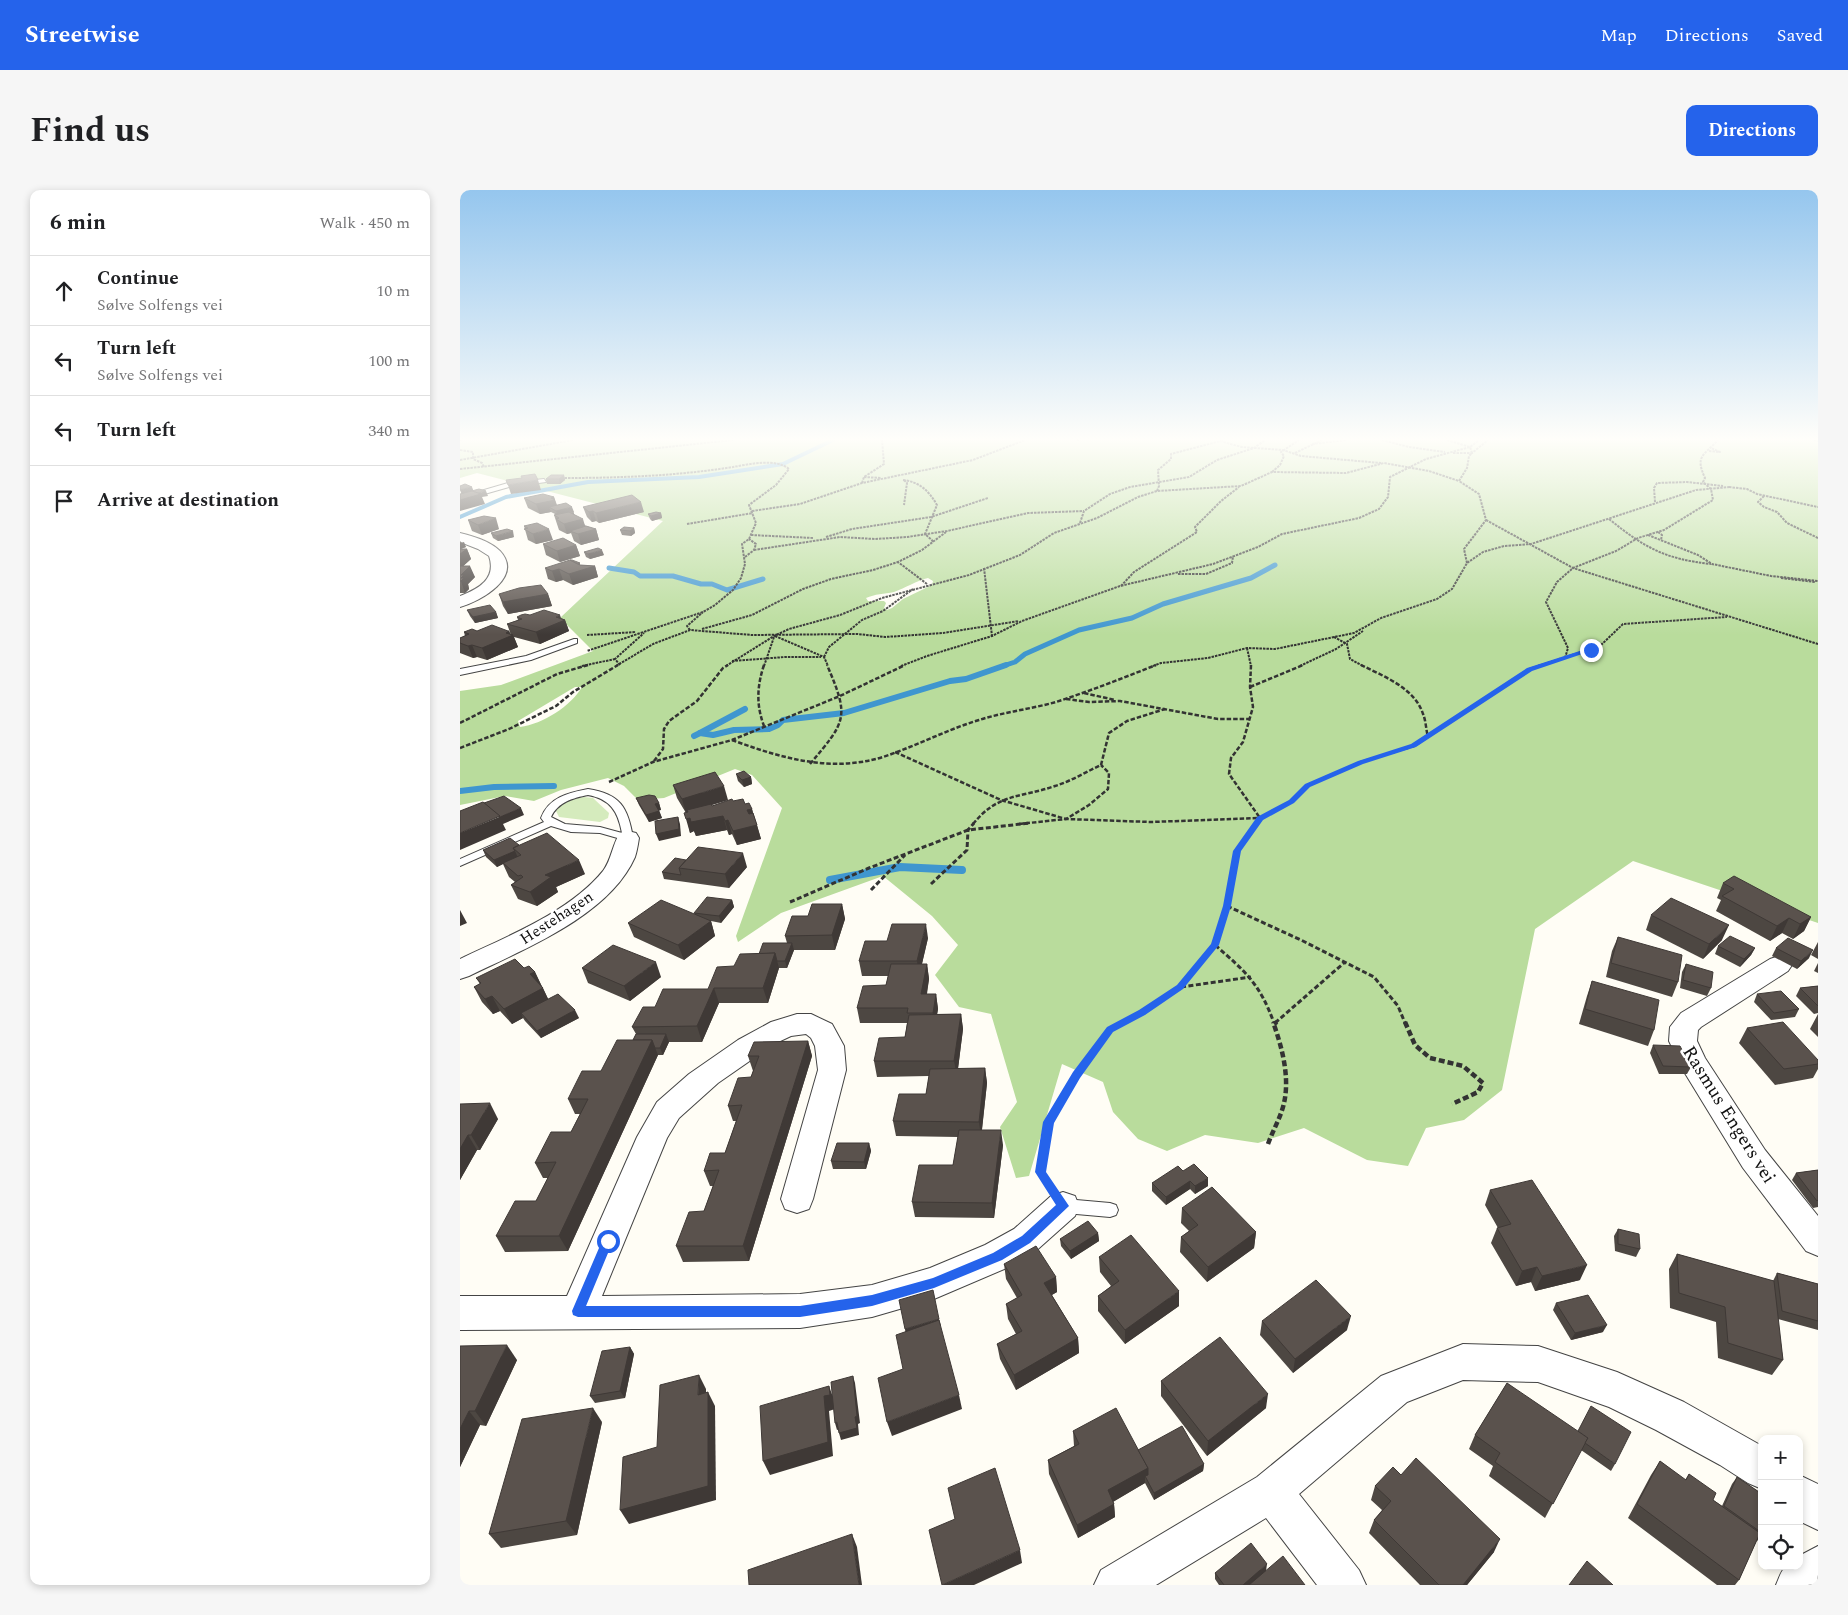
<!DOCTYPE html>
<html lang="en">
<head>
<meta charset="utf-8">
<style>
  :root { --surface:#fff; --page:#f6f6f6; --text:#202124; --muted:#757577; --line:#e0e0e0; --accent:#2563eb }
  body { margin:0; font-family:Spectral,serif; background:var(--page); color:var(--text) }
  .controls { position:absolute; right:15px; bottom:15px; display:grid; overflow:hidden; border-radius:10px; box-shadow:0 2px 8px #0003 }
  .controls button { width:45px; height:45px; display:grid; place-items:center; padding:0; border:0; border-bottom:1px solid var(--line); background:var(--surface); color:var(--text); font:25px sans-serif }
  .stop { position:absolute; width:15px; height:15px; margin:-11px; border:4px solid #2563eb; border-radius:50%; background:#fff }
  .stop.end { background:#2563eb; border-color:#fff; box-shadow:0 1px 5px #0008 }
  .list { margin:0; padding:0; list-style:none }
  h2 { display:flex; justify-content:space-between; align-items:center; height:65px; margin:0; padding:0 20px; font-size:21px }
  h2 small { font-size:16px; font-weight:400; color:var(--muted) }
  .list li { display:grid; grid-template-columns:32px 1fr auto; gap:15px; align-items:center; box-sizing:border-box; height:70px; padding:0 20px; border-top:1px solid var(--line) }
  .list b { display:block; font-size:19px; white-space:nowrap }
  .list p { margin:0; font-size:16px; white-space:nowrap; color:var(--muted) }
  .list em { font-size:16px; font-style:normal; color:var(--muted) }
  .icon { flex:none; width:28px; height:28px; fill:none; stroke:currentColor; stroke-width:2; stroke-linecap:round; stroke-linejoin:round }
  .map { position:relative; flex:none; width:1358px; height:1395px; overflow:hidden; border-radius:10px }
  header { display:flex; align-items:center; gap:30px; box-sizing:border-box; height:70px; padding:0 25px; background:var(--accent); color:#fff }
  header strong { font-size:24px }
  nav { display:flex; gap:28px; margin-inline-start:auto; font-size:18px }
  .intro { display:flex; align-items:center; justify-content:space-between; box-sizing:border-box; height:120px; padding:0 30px }
  h1 { margin:0; font-size:35px }
  .button { padding:12px 22px; border-radius:10px; background:var(--accent); color:#fff; font-size:18px; font-weight:700 }
  main { display:flex; gap:30px; padding:0 30px }
  aside { flex:1; background:var(--surface); border-radius:10px; box-shadow:0 2px 8px #0003 }
  .map>svg:first-child { display:block }
  .green { fill:#d5ebbd }
  .forest { fill:#b9dc9c; fill-rule:evenodd }
  .lines { fill:none; stroke-linecap:round; stroke-linejoin:round }
  .stream-far3 { stroke:#3f96cf; stroke-width:4 }
  .stream-far2 { stroke:#3f96cf; stroke-width:5 }
  .stream-far1 { stroke:#3f96cf; stroke-width:6 }
  .stream { stroke:#3f96cf; stroke-width:8 }
  .service-casing { stroke:#444; stroke-width:2 }
  .minor-casing { stroke:#444; stroke-width:2 }
  .path-far3 { stroke:#333; stroke-width:2; stroke-dasharray:2.5 1; stroke-linecap:butt }
  .path-far2 { stroke:#333; stroke-width:2.5; stroke-dasharray:4.5 2; stroke-linecap:butt }
  .path-far1 { stroke:#333; stroke-width:3; stroke-dasharray:5 2.5; stroke-linecap:butt }
  .path { stroke:#333; stroke-width:4.5; stroke-dasharray:6 3; stroke-linecap:butt }
  .service { fill:#fff; fill-rule:evenodd }
  .minor { fill:#fff; fill-rule:evenodd }
  .wall { fill:#4d4742 }
  .shaded-wall { fill:#3f3936 }
  .building { fill:#5a524d; stroke:#3f3936 }
  .route { fill:#2563eb }
  .labels { text-anchor:middle; stroke-width:5; stroke-linejoin:round; paint-order:stroke }
  .street-label { font-size:16px; fill:#111; stroke:#fff }
  .near-street-label { font-size:19px; fill:#111; stroke:#fff }
</style>
</head>
<body>
<header>
<strong>Streetwise</strong>
<nav><a>Map</a><a>Directions</a><a>Saved</a></nav>
</header>
<div class="intro"><h1>Find us</h1><a class="button">Directions</a></div>
<main>
<aside>
<h2>6 min<small>Walk · 450 m</small></h2>
<ul class="list">
<li><svg class="icon" aria-label="ahead" viewBox="0 0 24 24"><path d="M12 20V5M6 11l6-6 6 6"/></svg><div><b>Continue</b><p>Sølve Solfengs vei</p></div><em>10 m</em></li>
<li><svg class="icon" aria-label="left" viewBox="0 0 24 24"><path d="M17 20v-9H6M10 6l-5 5 5 5"/></svg><div><b>Turn left</b><p>Sølve Solfengs vei</p></div><em>100 m</em></li>
<li><svg class="icon" aria-label="left" viewBox="0 0 24 24"><path d="M17 20v-9H6M10 6l-5 5 5 5"/></svg><div><b>Turn left</b></div><em>340 m</em></li>
<li><svg class="icon" aria-label="arrive" viewBox="0 0 24 24"><path d="M6 21V4h12l-3 4 3 4H6"/></svg><div><b>Arrive at destination</b></div></li>
</ul>
</aside>
<div class="map">
<svg width="1358" height="1395" viewBox="0 0 1358 1395">
  <rect width="100%" height="100%" fill="#fffdf5"/>
  <!-- green -->
  <path class="green" d="M124,607L133,608L149,623L148,628L140,632L99,627L96,621C103,611 112,609 124,607Z"/>
  <!-- forest -->
  <path class="forest" d="M0,250H1358V733L1173,671L1075,739L1042,900L1004,930L966,938L948,976L907,970L844,938L798,953L745,945L707,961L678,949L653,922L643,892L602,874L569,986L556,988L540,937L557,912L531,824L499,817L475,785L498,755L472,726L423,686L321,723L278,752L276,746L322,618L292,585L275,579L204,608L178,610L164,596L148,588L101,600L74,611L45,606L0,615V501L41,495L133,461L100,428L203,331L17,283L0,288ZM468,388L473,391L472,395L443,409L432,418L427,420L424,418L426,413L424,411H408L406,408C415,404 424,404 434,402C446,398 455,391 468,388ZM115,497H122C111,516 83,534 60,537L58,531Z"/>
  <g class="lines">
    <!-- stream-far3 -->
    <polyline class="stream-far3" points="0,327 46,307 128,292 239,287 323,274 373,250"/>
    <!-- stream-far2 -->
    <g class="stream-far2">
      <polyline points="149,378 174,382 180,386 213,386 241,394 252,394 267,400 303,389"/>
      <polyline points="543,476 555,472 565,464 619,440 672,428 703,414 791,388 815,375"/>
    </g>
    <!-- stream-far1 -->
    <g class="stream-far1">
      <polyline points="240,543 285,519"/>
      <polyline points="234,546 240,543 253,545 274,540 309,539 318,535 323,530 384,523 490,491 506,489 546,475"/>
      <polyline points="0,601 34,597 94,596"/>
    </g>
    <!-- stream -->
    <polyline class="stream" points="370,690 440,677 502,680"/>
    <defs>
      <g id="service">
        <polygon points="84,289 86,292 49,297 0,311 0,307 48,293"/>
        <polygon points="114,449 117,449 117,453 71,470 0,485 0,479 66,466"/>
        <path d="M128,599C160,604 168,617 173,648L172,650L168,651L140,643L111,642L91,636L0,676V669L84,632L81,628C89,607 108,603 128,599ZM128,605C150,609 158,621 162,643L140,637L105,634L91,627C98,612 113,608 128,605Z"/>
        <polygon points="605,1009 650,1013 656,1015 658,1020 656,1025 650,1027 605,1023 600,1021 597,1016 600,1011"/>
      </g>
      <g id="minor">
        <path d="M0,343C13,346 30,351 40,361C64,387 21,411 0,417V406C18,399 37,389 29,366L18,359L0,352Z"/>
        <path d="M168,641L176,643L179,648C178,654 177,661 175,667C149,726 64,759 9,786L0,789V769C46,747 110,722 143,681C152,669 152,655 160,643Z"/>
        <polygon points="1319,766 1328,769 1332,775 1328,781 1241,837 1238,840 1237,851 1245,868 1305,960 1358,1026 1358,1066 1346,1061 1283,978 1223,880 1209,851 1210,837 1221,823 1310,769"/>
        <polygon points="337,824 351,824 372,834 384,856 386,880 353,1009 349,1019 337,1023 325,1019 321,1009 358,880 355,856 351,848 346,844 331,846 314,854 258,893 219,928 207,948 142,1106 340,1104 412,1095 470,1078 525,1055 554,1039 591,1006 603,1002 615,1006 619,1016 615,1026 578,1059 549,1077 474,1109 412,1127 340,1138 0,1140 0,1106 107,1106 177,947 197,912 229,884 278,850 311,832"/>
        <polygon points="1003,1154 1078,1156 1157,1182 1224,1212 1302,1256 1302,1299 1288,1293 1260,1275 1196,1240 1149,1217 1078,1192 1003,1190 947,1212 839,1304 899,1380 906,1395 857,1395 806,1328 696,1395 634,1395 641,1380 797,1287 921,1186"/>
        <polygon points="1339,1285 1358,1294 1358,1340 1339,1331"/>
        <path d="M1358,1356V1395H1316C1323,1379 1321,1376 1339,1376V1366Z"/>
      </g>
    </defs>
    <!-- service casing -->
    <use href="#service" class="service-casing"/>
    <!-- minor casing -->
    <use href="#minor" class="minor-casing"/>
    <!-- path-far3 -->
    <g class="path-far3">
      <polyline points="0,250 2,250"/>
      <polyline points="617,250 619,250"/>
      <polyline points="922,250 949,257 985,262"/>
      <polyline points="987,250 1010,257 1012,263 1009,266 1007,278 999,291 1019,304 1026,330 1004,359 1007,373"/>
      <polyline points="1354,250 1358,251"/>
      <polyline points="760,251 782,257 823,260 841,266 921,273"/>
      <polyline points="852,254 886,250"/>
      <polyline points="0,260 13,262 13,269 22,273 24,277"/>
      <polyline points="1249,261 1260,262 1251,258"/>
      <polyline points="835,263 862,250"/>
      <polyline points="993,263 1012,263 1028,250"/>
      <polyline points="0,270 113,250"/>
      <polyline points="0,279 273,250"/>
      <polyline points="812,282 820,275 824,266 821,262 839,250"/>
      <polyline points="404,287 421,288"/>
      <path d="M101,288C159,288 216,286 273,277C290,274 316,268 329,279L316,295L289,315L296,333L289,349L282,354L285,374L281,388L273,400L255,415L243,422L127,461"/>
      <path d="M443,290C460,292 469,301 477,315L465,344L474,352"/>
      <polyline points="444,290 447,293 444,315"/>
      <polyline points="402,293 404,287 424,274 422,250"/>
      <polyline points="1269,297 1287,299 1297,304 1358,317"/>
      <polyline points="697,301 699,296 698,280 711,269 711,264 764,250"/>
      <polyline points="1304,306 1298,312 1304,317 1317,322 1327,333 1358,348"/>
      <polyline points="1195,312 1194,298 1197,293 1227,292 1263,296"/>
      <polyline points="292,321 340,314 402,293 513,270 565,250"/>
      <path d="M1149,329C1185,358 1205,369 1251,374"/>
      <polyline points="1026,330 1113,378 1358,454"/>
      <polyline points="620,333 624,321 650,304 670,297 729,287 757,270 794,258 805,250"/>
      <polyline points="227,334 293,323"/>
      <polyline points="1198,342 1202,345 1201,350"/>
      <polyline points="291,345 353,348"/>
      <polyline points="1188,345 1238,365 1252,374 1311,386 1358,391"/>
      <polyline points="366,347 392,339 471,327 528,308"/>
      <polyline points="294,360 380,347 415,349 447,347 487,341 568,323 624,321"/>
      <polyline points="285,367 294,360 296,354 289,349"/>
      <polyline points="524,378 532,446"/>
      <polyline points="718,384 746,384 772,373 773,366"/>
      <polyline points="1321,388 1355,392"/>
      <polyline points="467,394 438,372 462,360 486,342"/>
      <polyline points="661,396 674,382 737,342 735,337 761,311 779,297"/>
      <polyline points="242,439 292,425 343,399 371,389 413,380 438,372"/>
      <polyline points="230,440 227,436 243,422"/>
      <polyline points="127,445 176,442"/>
      <polyline points="315,446 364,467 368,476"/>
      <polyline points="874,447 887,454 890,469 903,476"/>
      <polyline points="787,458 791,476"/>
      <polyline points="364,467 369,457 402,430 423,421 453,399"/>
      <path d="M1105,468L1108,458L1086,412L1097,392L1113,378L1156,361L1178,348L1204,340L1253,310L1251,299L1243,292L1245,288C1235,266 1243,266 1258,250"/>
      <polyline points="272,471 325,467 361,467"/>
      <polyline points="160,475 155,469 184,443"/>
      <polyline points="122,476 155,469"/>
      <polyline points="156,476 193,454 230,440 292,445 398,444 425,447 483,443 559,431"/>
      <polyline points="266,476 314,446 329,439 380,425 422,408 509,385 560,365 594,343 637,328 678,307 697,301 781,296 812,282 886,283 924,273 969,281 999,291"/>
      <polyline points="304,476 314,447"/>
      <polyline points="441,476 467,466 532,446 562,431 660,396 753,374 798,357 822,344 899,328 919,319 928,307 930,287 966,269 1010,257 1019,250"/>
      <polyline points="693,476 701,473 748,468 787,458 815,459 894,443 921,428 977,409 992,399 1007,373 1023,362 1044,356 1071,354 1236,300 1270,297"/>
      <polyline points="840,476 876,459 903,441"/>
      <polyline points="1078,476 1140,456 1163,434 1267,427"/>
    </g>
    <!-- path-far2 -->
    <g class="path-far2">
      <path d="M304,475C297,496 296,515 304,536"/>
      <polyline points="791,475 790,497 793,517 783,552 771,568 769,584 800,628 796,634"/>
      <path d="M901,475C923,486 955,498 963,524C966,531 966,540 968,547"/>
      <polyline points="790,497 843,475"/>
      <polyline points="624,503 655,510"/>
      <polyline points="606,509 629,512 660,511 758,529 790,529"/>
      <polyline points="0,533 97,484 128,475"/>
      <path d="M272,550C321,568 371,583 423,567C456,556 486,540 519,530C544,522 571,519 596,512C630,501 663,488 696,475"/>
      <polyline points="0,558 49,539 96,516 113,502 158,475"/>
      <polyline points="435,562 541,610 606,629 629,615 648,599 649,583 641,575"/>
      <polyline points="194,571 203,559 204,539 209,531 237,511 263,478 268,475"/>
      <path d="M350,574C386,531 390,528 367,475"/>
      <polyline points="149,592 193,572 272,550 380,506 445,475"/>
      <path d="M513,634C538,603 560,608 595,596C611,591 626,582 641,575L649,543L667,531L705,519"/>
      <polyline points="559,634 606,629 691,632 800,628 831,612 848,595 901,572 954,556 1070,479 1082,475"/>
    </g>
    <!-- path-far1 -->
    <g class="path-far1">
      <polyline points="471,694 507,660 508,640 514,633"/>
      <polyline points="411,700 445,665"/>
      <polyline points="330,712 409,678 508,640 570,633"/>
      <polyline points="767,716 843,751 914,787 938,816 945,833"/>
      <path d="M755,755C785,781 800,794 814,833"/>
      <polyline points="721,797 791,787"/>
      <polyline points="663,833 720,797 755,755 767,716 777,661 796,633"/>
      <polyline points="815,833 885,772"/>
    </g>
    <!-- path -->
    <g class="path">
      <polyline points="945,832 955,855 970,868 1003,876 1023,893 1018,902 992,914"/>
      <polyline points="814,834 817,832"/>
      <path d="M808,954C813,940 821,927 824,913C830,887 822,857 813,832"/>
      <polyline points="589,995 581,983 588,932 616,885 650,840 665,832"/>
    </g>
    <!-- service -->
    <use href="#service" class="service"/>
    <!-- minor -->
    <use href="#minor" class="minor"/>
  </g>
  <!-- wall -->
  <g class="wall">
    <polygon points="104,285 105,290 100,294 87,294 86,289"/>
    <polygon points="94,307 97,315 114,322 112,322 126,336 136,339 139,350 121,355 114,351 111,343 107,344 99,340 94,325 95,325 95,324 91,322 80,324 68,318 64,308"/>
    <polygon points="123,317 184,322 139,333 136,331 132,332 127,327"/>
    <polygon points="201,323 202,328 192,331 190,329 188,324"/>
    <polygon points="8,330 39,339 22,345 12,341"/>
    <polygon points="64,336 93,350 76,354 68,350"/>
    <polygon points="174,338 175,343 171,346 162,345 160,340"/>
    <polygon points="31,343 54,347 38,351 33,348"/>
    <polygon points="0,351 6,357 1,359 7,359 11,369 3,376 15,387 8,394 9,399 5,403 0,403"/>
    <polygon points="83,354 116,355 120,366 100,372 86,365"/>
    <polygon points="124,362 144,365 130,369 126,367"/>
    <polygon points="120,373 120,375 135,376 138,387 113,395 103,390 96,392 88,389 85,378"/>
    <polygon points="39,404 88,404 92,416 48,424 43,416"/>
    <polygon points="7,420 36,422 38,428 15,433 10,426"/>
    <polygon points="70,425 101,428 105,430 109,441 80,454 54,447 58,457 27,470 17,467 13,468 0,463 0,448 5,446 4,442 17,441 49,441 51,445 47,434 58,430 57,427"/>
    <polygon points="276,584 291,587 292,594 284,597 278,591"/>
    <polygon points="213,595 268,610 251,615 252,616 273,611 285,614 292,619 301,649 277,655 272,644 269,645 267,640 236,646 234,641 230,643 226,623 217,608"/>
    <polygon points="176,608 199,613 201,620 199,620 202,628 189,632 179,615"/>
    <polygon points="59,655 125,684 96,697 98,702 77,716 58,709 51,695 55,692 49,687 43,674 37,677 26,667 23,660"/>
    <polygon points="226,670 287,677 269,698 204,689 202,682"/>
    <polygon points="1263,693 1351,727 1344,741 1333,749 1322,743 1310,751 1256,721 1261,710 1257,708"/>
    <polygon points="272,710 274,717 261,733 251,731 255,746 224,770 174,747 168,733 235,725 234,723"/>
    <polygon points="382,714 385,729 375,760 334,760 327,778 319,778 308,813 259,813 242,852 209,852 203,865 198,865 108,1061 45,1062 36,1046 76,1011 88,988 83,988 75,973 111,942 120,924 115,924 108,909 141,881 173,850 176,844 172,837 195,817 248,799 274,776 299,764 327,753 325,746 348,726"/>
    <polygon points="1191,725 1262,750 1243,769 1186,740"/>
    <polygon points="1158,747 1218,792 1212,807 1146,787 1152,761"/>
    <polygon points="468,748 462,774 467,774 469,789 467,804 476,804 478,819 477,824 501,824 503,839 498,879 525,878 527,893 522,940 543,955 534,1028 455,1027 452,1012 493,975 498,947 436,946 433,931 466,904 469,886 417,887 414,871 445,847 447,833 400,833 397,818 426,795 428,786 402,786 399,771 427,751"/>
    <polygon points="1358,752 1358,769 1351,765"/>
    <polygon points="1258,756 1295,758 1291,765 1280,777 1255,764"/>
    <polygon points="1316,758 1349,768 1337,779 1312,766"/>
    <polygon points="1358,773 1358,783 1354,781"/>
    <polygon points="1226,774 1251,798 1247,806 1220,798 1222,782"/>
    <polygon points="64,778 75,782 88,809 119,828 81,848 65,831 63,828 52,834 40,821 33,824 22,812 14,797 20,794 16,788"/>
    <polygon points="122,778 201,787 170,811 128,793"/>
    <polygon points="1132,791 1194,840 1188,856 1119,834 1127,806"/>
    <polygon points="1358,796 1358,823 1354,824 1336,806 1340,798"/>
    <polygon points="1297,804 1339,819 1335,827 1311,830 1294,812"/>
    <polygon points="1358,824 1358,847 1350,839"/>
    <polygon points="1287,838 1358,870 1358,879 1353,888 1315,895 1279,853"/>
    <polygon points="348,851 352,866 289,1071 223,1072 216,1056 244,1021 253,996 250,996 244,981 265,963 276,931 273,931 268,916 291,887 293,881 288,866"/>
    <polygon points="1193,855 1231,877 1227,884 1199,884 1190,863"/>
    <polygon points="0,914 38,929 20,960 17,960 0,990"/>
    <polygon points="409,953 411,961 406,979 373,979 371,971"/>
    <polygon points="1358,980 1358,1017 1353,1018 1332,990 1336,983"/>
    <polygon points="723,981 748,996 735,1004 730,999 706,1015 692,1001 692,993"/>
    <polygon points="1030,1000 1120,1090 1075,1101 1071,1092 1056,1096 1031,1053 1037,1038 1038,1038 1025,1015"/>
    <polygon points="722,1018 796,1042 794,1058 747,1092 720,1062 721,1047 729,1041 721,1033"/>
    <polygon points="1158,1039 1180,1059 1176,1067 1155,1061 1154,1046"/>
    <polygon points="638,1043 639,1051 611,1069 601,1056 600,1049"/>
    <polygon points="1217,1064 1313,1091 1317,1083 1358,1094 1358,1140 1318,1129 1323,1170 1312,1185 1258,1168 1256,1132 1210,1118 1209,1079"/>
    <polygon points="639,1067 719,1116 665,1154 638,1121 638,1106 651,1096 640,1082"/>
    <polygon points="544,1074 596,1087 597,1102 592,1105 618,1148 619,1163 556,1200 540,1169 537,1154 556,1144 548,1129 546,1114 557,1108 546,1089"/>
    <polygon points="1096,1113 1143,1142 1111,1150 1093,1120"/>
    <polygon points="802,1131 887,1140 833,1183 800,1145"/>
    <polygon points="0,1156 57,1170 26,1236 20,1235 0,1277"/>
    <polygon points="170,1157 174,1164 165,1208 135,1213 130,1206"/>
    <polygon points="701,1191 806,1218 747,1266 701,1206"/>
    <polygon points="1047,1193 1155,1274 1151,1281 1121,1260 1085,1328 1029,1286 1033,1276 1009,1259 1015,1245"/>
    <polygon points="142,1232 117,1345 41,1358 29,1344"/>
    <polygon points="613,1241 678,1260 744,1274 743,1281 694,1310 685,1293 653,1312 654,1314 655,1327 618,1348 589,1284 588,1270 614,1256"/>
    <polygon points="1200,1271 1225,1290 1229,1284 1253,1310 1262,1316 1272,1294 1277,1287 1302,1304 1302,1347 1298,1351 1297,1350 1279,1390 1275,1395 1257,1395 1168,1328 1191,1285"/>
    <polygon points="941,1285 1034,1362 1007,1395 960,1395 909,1343 914,1330 922,1320 911,1310 915,1296"/>
    <polygon points="806,1381 845,1395 759,1395 755,1389 755,1383"/>
  </g>
  <!-- shaded-wall -->
  <g class="shaded-wall">
    <polygon points="104,285 105,290 100,294 99,289"/>
    <polygon points="78,290 81,300 51,304 48,295"/>
    <polygon points="12,297 14,302 2,305 0,300"/>
    <polygon points="26,301 28,306 22,307 25,314 0,321 0,310 12,305"/>
    <polygon points="94,307 98,320 89,317 91,322 80,324 76,314"/>
    <polygon points="181,312 184,322 139,333 136,323"/>
    <polygon points="112,317 114,322 98,326 96,321"/>
    <polygon points="133,321 136,331 132,332 129,322"/>
    <polygon points="201,323 202,328 192,331 191,326"/>
    <polygon points="36,328 39,339 22,345 18,335"/>
    <polygon points="123,329 126,339 110,341 111,343 107,344 104,334"/>
    <polygon points="174,338 175,343 171,346 170,341"/>
    <polygon points="89,339 93,350 76,354 73,344"/>
    <polygon points="136,339 139,350 121,355 118,344"/>
    <polygon points="53,341 54,347 38,351 36,346"/>
    <polygon points="4,352 6,357 0,359 0,353"/>
    <polygon points="116,355 120,366 100,372 97,361"/>
    <polygon points="7,359 11,369 0,379 0,364"/>
    <polygon points="142,360 144,365 130,369 128,364"/>
    <polygon points="10,376 15,387 8,394 9,399 5,403 1,391 1,385"/>
    <polygon points="135,376 138,387 113,395 109,384"/>
    <polygon points="99,379 103,390 96,392 92,381"/>
    <polygon points="88,404 92,416 48,424 43,412"/>
    <polygon points="36,422 38,428 15,433 13,427"/>
    <polygon points="100,425 102,431 105,430 109,441 80,454 76,442 96,427"/>
    <polygon points="49,441 51,446 53,445 58,457 27,470 22,458"/>
    <polygon points="12,455 17,467 13,468 8,456"/>
    <polygon points="291,587 292,594 284,597 282,590"/>
    <polygon points="264,596 268,610 226,623 222,609"/>
    <polygon points="199,613 201,620 197,621 195,614"/>
    <polygon points="61,618 64,625 43,634 46,640 0,660 0,643"/>
    <polygon points="292,619 295,633 291,634 287,620"/>
    <polygon points="199,621 202,628 189,632 186,625"/>
    <polygon points="263,626 267,640 236,646 234,641 230,643 226,629 230,628"/>
    <polygon points="218,627 220,634 221,646 199,651 196,644"/>
    <polygon points="268,630 272,644 269,645 265,631"/>
    <polygon points="297,635 301,649 277,655 273,641"/>
    <polygon points="55,661 58,668 43,673 43,674 37,677 34,670"/>
    <polygon points="283,663 287,677 269,698 265,684"/>
    <polygon points="119,670 125,684 96,697 98,702 77,716 70,702 85,685"/>
    <polygon points="272,710 274,717 261,733 259,726"/>
    <polygon points="382,714 385,729 375,760 372,745"/>
    <polygon points="0,720 7,733 0,736"/>
    <polygon points="1351,727 1344,741 1333,749 1340,734"/>
    <polygon points="1329,728 1322,743 1310,751 1317,736"/>
    <polygon points="251,731 255,746 224,770 218,755"/>
    <polygon points="466,734 468,748 459,786 457,771"/>
    <polygon points="1269,735 1262,750 1243,769 1249,754"/>
    <polygon points="332,753 334,760 327,778 325,771"/>
    <polygon points="1295,758 1291,765 1280,777 1284,769"/>
    <polygon points="1353,760 1349,768 1337,779 1341,771"/>
    <polygon points="315,763 319,778 308,813 303,798"/>
    <polygon points="196,772 201,787 170,811 164,796"/>
    <polygon points="467,774 469,789 464,819 461,804"/>
    <polygon points="75,782 82,797 70,784"/>
    <polygon points="83,798 90,813 61,823 63,828 52,834 44,819"/>
    <polygon points="254,798 259,813 242,852 237,836"/>
    <polygon points="476,804 478,819 475,838 473,823"/>
    <polygon points="32,806 40,821 33,824 25,809"/>
    <polygon points="115,820 119,828 81,848 77,841"/>
    <polygon points="501,824 503,839 497,886 494,871"/>
    <polygon points="206,844 209,852 203,865 200,858"/>
    <polygon points="192,850 198,865 108,1061 99,1046"/>
    <polygon points="348,851 352,866 289,1071 283,1056"/>
    <polygon points="525,878 527,893 521,947 519,932"/>
    <polygon points="30,913 38,929 20,960 11,945"/>
    <polygon points="541,940 543,955 534,1028 532,1013"/>
    <polygon points="8,945 17,960 0,990 0,959"/>
    <polygon points="409,953 411,961 406,979 404,972"/>
    <polygon points="748,988 748,996 735,1004 735,996"/>
    <polygon points="730,991 730,999 706,1015 706,1007"/>
    <polygon points="796,1042 794,1058 747,1092 748,1077"/>
    <polygon points="638,1043 639,1051 611,1069 610,1061"/>
    <polygon points="1127,1075 1120,1090 1075,1101 1082,1086"/>
    <polygon points="1077,1077 1071,1092 1056,1096 1062,1081"/>
    <polygon points="596,1087 597,1102 586,1108 584,1093"/>
    <polygon points="719,1101 719,1116 665,1154 665,1140"/>
    <polygon points="891,1126 887,1140 833,1183 835,1169"/>
    <polygon points="479,1129 481,1136 446,1147 445,1139"/>
    <polygon points="1147,1135 1143,1142 1111,1150 1115,1143"/>
    <polygon points="618,1148 619,1163 556,1200 554,1185"/>
    <polygon points="47,1155 57,1170 26,1236 15,1221"/>
    <polygon points="170,1157 174,1164 165,1208 160,1201"/>
    <polygon points="239,1185 246,1199 246,1219 238,1205"/>
    <polygon points="393,1186 395,1193 400,1233 398,1234 399,1245 381,1250 379,1243 395,1227"/>
    <polygon points="369,1196 374,1210 375,1219 369,1221 373,1266 310,1285 303,1271 364,1206"/>
    <polygon points="248,1202 255,1216 256,1310 169,1334 160,1320"/>
    <polygon points="808,1204 806,1218 747,1266 748,1251"/>
    <polygon points="499,1205 502,1219 432,1246 427,1232"/>
    <polygon points="133,1218 142,1232 117,1345 106,1331"/>
    <polygon points="9,1221 20,1235 0,1277 0,1239"/>
    <polygon points="377,1232 380,1239 377,1240 375,1233"/>
    <polygon points="744,1274 743,1281 694,1310 694,1303"/>
    <polygon points="688,1278 688,1291 685,1286 685,1293 649,1314 648,1300"/>
    <polygon points="654,1314 655,1327 618,1348 617,1335"/>
    <polygon points="392,1344 397,1357 402,1395 399,1395"/>
    <polygon points="1040,1349 1034,1362 1007,1395 1003,1395"/>
    <polygon points="560,1360 562,1373 514,1395 482,1395"/>
    <polygon points="807,1374 806,1381 790,1395 783,1395"/>
  </g>
  <!-- building -->
  <g class="building">
    <polygon points="75,284 78,290 48,295 46,290 62,288 61,286"/>
    <polygon points="91,285 104,285 99,289 86,289"/>
    <polygon points="5,294 12,297 0,300 0,296"/>
    <polygon points="19,299 26,301 18,303 12,301 4,303"/>
    <polygon points="12,301 21,304 0,310 0,304"/>
    <polygon points="83,304 94,307 91,308 95,310 76,314 64,308"/>
    <polygon points="172,305 181,312 136,323 133,321 129,322 123,317"/>
    <polygon points="106,313 112,317 96,321 89,317"/>
    <polygon points="110,321 114,323 113,324 109,322 96,325 95,324"/>
    <polygon points="109,322 123,329 104,334 96,329 99,328 94,325"/>
    <polygon points="196,322 201,323 191,326 188,324"/>
    <polygon points="24,326 36,328 18,335 8,330"/>
    <polygon points="77,333 89,339 73,344 64,339 68,338 64,336"/>
    <polygon points="126,336 136,339 118,344 110,341"/>
    <polygon points="164,337 174,338 170,341 160,340"/>
    <polygon points="47,339 53,341 36,346 31,343"/>
    <polygon points="103,348 116,355 97,361 83,354"/>
    <polygon points="138,358 142,360 128,364 124,362"/>
    <polygon points="0,359 7,359 0,364"/>
    <polygon points="110,370 120,375 135,376 109,384 99,379 92,381 85,378"/>
    <polygon points="110,370 112,370 120,373 118,374"/>
    <polygon points="0,376 10,376 1,385 4,385 1,388 4,388 1,391 0,391"/>
    <polygon points="81,395 88,404 43,412 39,404 59,398"/>
    <polygon points="30,415 36,422 13,427 7,420"/>
    <polygon points="84,420 100,425 96,427 105,430 76,442 47,434 62,429 57,427 61,425 65,424 70,425"/>
    <polygon points="32,435 48,441 49,441 46,443 53,445 22,458 12,455 8,456 0,453 0,448 9,444 4,442 12,439 17,441"/>
    <polygon points="284,581 291,587 282,590 276,584"/>
    <polygon points="255,582 264,596 222,609 213,595"/>
    <polygon points="189,605 195,606 199,613 195,614 199,621 186,625 176,608"/>
    <polygon points="44,606 61,618 40,627 24,613"/>
    <polygon points="272,609 273,611 283,609 285,614 289,613 292,619 287,620 289,624 293,623 297,635 273,641 268,630 265,631 263,626 231,632 230,628 226,629 224,623 228,622 227,620 251,614 252,616"/>
    <polygon points="23,612 40,626 0,643 0,621"/>
    <polygon points="218,627 219,639 196,644 195,631"/>
    <polygon points="87,643 119,670 85,685 91,687 70,702 51,695 63,687 61,685 58,686 43,673 61,665 53,658"/>
    <polygon points="50,648 59,655 53,658 55,661 34,670 23,660"/>
    <polygon points="238,657 283,663 265,684 219,678"/>
    <polygon points="215,668 226,670 219,678 221,685 202,682"/>
    <polygon points="1274,686 1351,727 1340,734 1329,728 1317,736 1262,706 1274,699 1263,693"/>
    <polygon points="247,707 272,710 259,726 234,723"/>
    <polygon points="1211,708 1269,735 1249,754 1191,725"/>
    <polygon points="201,710 251,731 218,755 168,733"/>
    <polygon points="352,714 382,714 372,745 325,746 332,726 348,726"/>
    <polygon points="432,734 466,734 457,771 399,771 405,751 427,751"/>
    <polygon points="1270,746 1295,758 1284,769 1258,756"/>
    <polygon points="1158,747 1222,765 1218,792 1151,773"/>
    <polygon points="1328,748 1353,760 1341,771 1316,758"/>
    <polygon points="303,753 332,753 325,771 317,771 315,763 299,764"/>
    <polygon points="153,755 196,772 164,796 122,778"/>
    <polygon points="315,763 303,798 254,798 237,836 172,837 183,817 195,817 203,799 248,799 257,777 274,776 280,764"/>
    <polygon points="55,769 64,778 69,776 75,782 70,784 83,798 44,819 32,806 25,809 14,797 21,793 16,788"/>
    <polygon points="431,774 467,774 461,804 476,804 473,823 447,823 448,818 397,818 403,796 426,795"/>
    <polygon points="1226,774 1253,782 1251,798 1223,790"/>
    <polygon points="1132,791 1199,810 1194,840 1125,819"/>
    <polygon points="1358,796 1358,816 1340,798"/>
    <polygon points="1321,801 1339,819 1314,823 1297,804"/>
    <polygon points="98,804 115,820 77,841 61,823"/>
    <polygon points="501,824 494,871 414,871 419,848 445,847 449,825"/>
    <polygon points="1323,832 1358,870 1358,874 1324,879 1287,838"/>
    <polygon points="176,844 206,844 200,858 195,858 192,850 173,850"/>
    <polygon points="157,850 192,850 99,1046 36,1046 55,1011 76,1011 96,972 75,973 91,942 111,942 128,909 108,909 122,881 141,881"/>
    <polygon points="348,851 283,1056 216,1056 229,1022 244,1021 259,980 244,981 250,963 265,963 282,915 268,916 278,888 291,887 299,866 288,866 294,852"/>
    <polygon points="1193,855 1220,856 1231,877 1203,876"/>
    <polygon points="525,878 519,932 433,931 439,904 466,904 470,879"/>
    <polygon points="30,913 11,945 8,945 0,959 0,914"/>
    <polygon points="499,940 541,940 532,1013 452,1012 459,975 493,975"/>
    <polygon points="377,953 409,953 404,972 371,971"/>
    <polygon points="734,974 748,988 735,996 730,991 706,1007 692,993 718,976 723,981"/>
    <polygon points="1358,980 1358,1010 1357,1011 1336,983"/>
    <polygon points="1072,990 1127,1075 1082,1086 1077,1077 1062,1081 1037,1038 1051,1034 1030,1000"/>
    <polygon points="752,997 796,1042 748,1077 721,1047 738,1035 722,1018"/>
    <polygon points="628,1031 638,1043 610,1061 600,1049"/>
    <polygon points="1158,1039 1179,1044 1180,1059 1158,1054"/>
    <polygon points="671,1045 719,1101 665,1140 638,1106 659,1091 639,1067"/>
    <polygon points="576,1056 596,1087 584,1093 618,1148 554,1185 537,1154 562,1141 546,1114 562,1105 544,1074"/>
    <polygon points="1217,1064 1314,1091 1323,1170 1268,1153 1265,1117 1219,1103"/>
    <polygon points="1317,1083 1358,1094 1358,1131 1322,1121"/>
    <polygon points="856,1090 891,1126 835,1169 802,1131"/>
    <polygon points="473,1100 479,1129 445,1139 439,1110"/>
    <polygon points="1128,1105 1147,1135 1115,1143 1096,1113"/>
    <polygon points="479,1130 499,1205 427,1232 418,1188 443,1179 436,1145"/>
    <polygon points="760,1147 808,1204 748,1251 701,1191"/>
    <polygon points="47,1155 15,1221 9,1221 0,1239 0,1156"/>
    <polygon points="170,1157 160,1201 130,1206 142,1161"/>
    <polygon points="239,1185 238,1205 248,1202 248,1296 160,1320 163,1267 197,1257 200,1195"/>
    <polygon points="393,1186 397,1226 395,1227 397,1238 379,1243 377,1232 375,1233 371,1192"/>
    <polygon points="1047,1193 1128,1248 1093,1314 1035,1272 1040,1263 1015,1245"/>
    <polygon points="369,1196 370,1205 364,1206 368,1252 303,1271 300,1216"/>
    <polygon points="1131,1216 1171,1242 1155,1274 1125,1253 1128,1248 1118,1241"/>
    <polygon points="133,1218 106,1331 29,1344 62,1229"/>
    <polygon points="656,1218 688,1278 648,1300 654,1314 617,1335 588,1270 619,1254 613,1241"/>
    <polygon points="722,1236 744,1274 694,1303 685,1286 688,1285 688,1278 678,1260"/>
    <polygon points="956,1268 1040,1349 1003,1395 979,1395 914,1330 931,1311 915,1296 933,1277 941,1285"/>
    <polygon points="1200,1271 1226,1290 1229,1284 1256,1303 1253,1310 1300,1343 1279,1390 1177,1314"/>
    <polygon points="535,1278 560,1360 482,1395 469,1340 495,1329 488,1298"/>
    <polygon points="1277,1287 1302,1304 1302,1343 1264,1316"/>
    <polygon points="392,1344 399,1395 289,1395 288,1380"/>
    <polygon points="791,1353 807,1374 783,1395 764,1395 755,1383"/>
    <polygon points="823,1366 845,1395 789,1395"/>
    <polygon points="1127,1371 1153,1395 1109,1395"/>
  </g>
  <!-- sky -->
  <linearGradient id="sky" x2="0" y2="1"><stop stop-color="#95c6ee"/><stop offset="0.56" stop-color="#fffefa"/><stop offset="1" stop-color="#fffefa" stop-opacity="0"/></linearGradient>
  <rect width="1358" height="445" fill="url(#sky)"/>
  <!-- route -->
  <polygon class="route" points="1129,458 1134,460 1072,481 956,557 903,574 850,597 834,613 803,630 781,661 771,716 759,755 723,799 685,825 653,842 620,888 594,933 586,982 609,1016 570,1053 542,1070 474,1098 412,1116 340,1127 118,1127 113,1125 112,1121 142,1051 144,1048 152,1048 153,1051 126,1116 340,1116 412,1105 473,1088 533,1063 562,1046 596,1015 575,982 583,932 613,882 647,837 679,820 717,795 751,754 763,716 773,661 797,627 829,610 845,594 898,571 951,554 1067,478"/>
  <g class="labels">
    <!-- street labels -->
    <g class="street-label">
      <text transform="translate(96 727) rotate(-33)" y="6">Hestehagen</text>
    </g>
    <!-- near-street labels -->
    <g class="near-street-label">
      <text transform="translate(1270 924) rotate(58)" y="7">Rasmus Engers vei</text>
    </g>
  </g>
</svg>
<div class="controls">
<button>+</button>
<button>−</button>
<button><svg class="icon" aria-label="locate" viewBox="0 0 24 24"><circle cx="12" cy="12" r="6"/><path d="M12 2v4M12 18v4M2 12h4M18 12h4"/></svg></button>
</div>
<div class="stop" style="left:148px;top:1051px"></div>
<div class="stop end" style="left:1131px;top:460px"></div>
</div>
</main>
</body>
</html>
